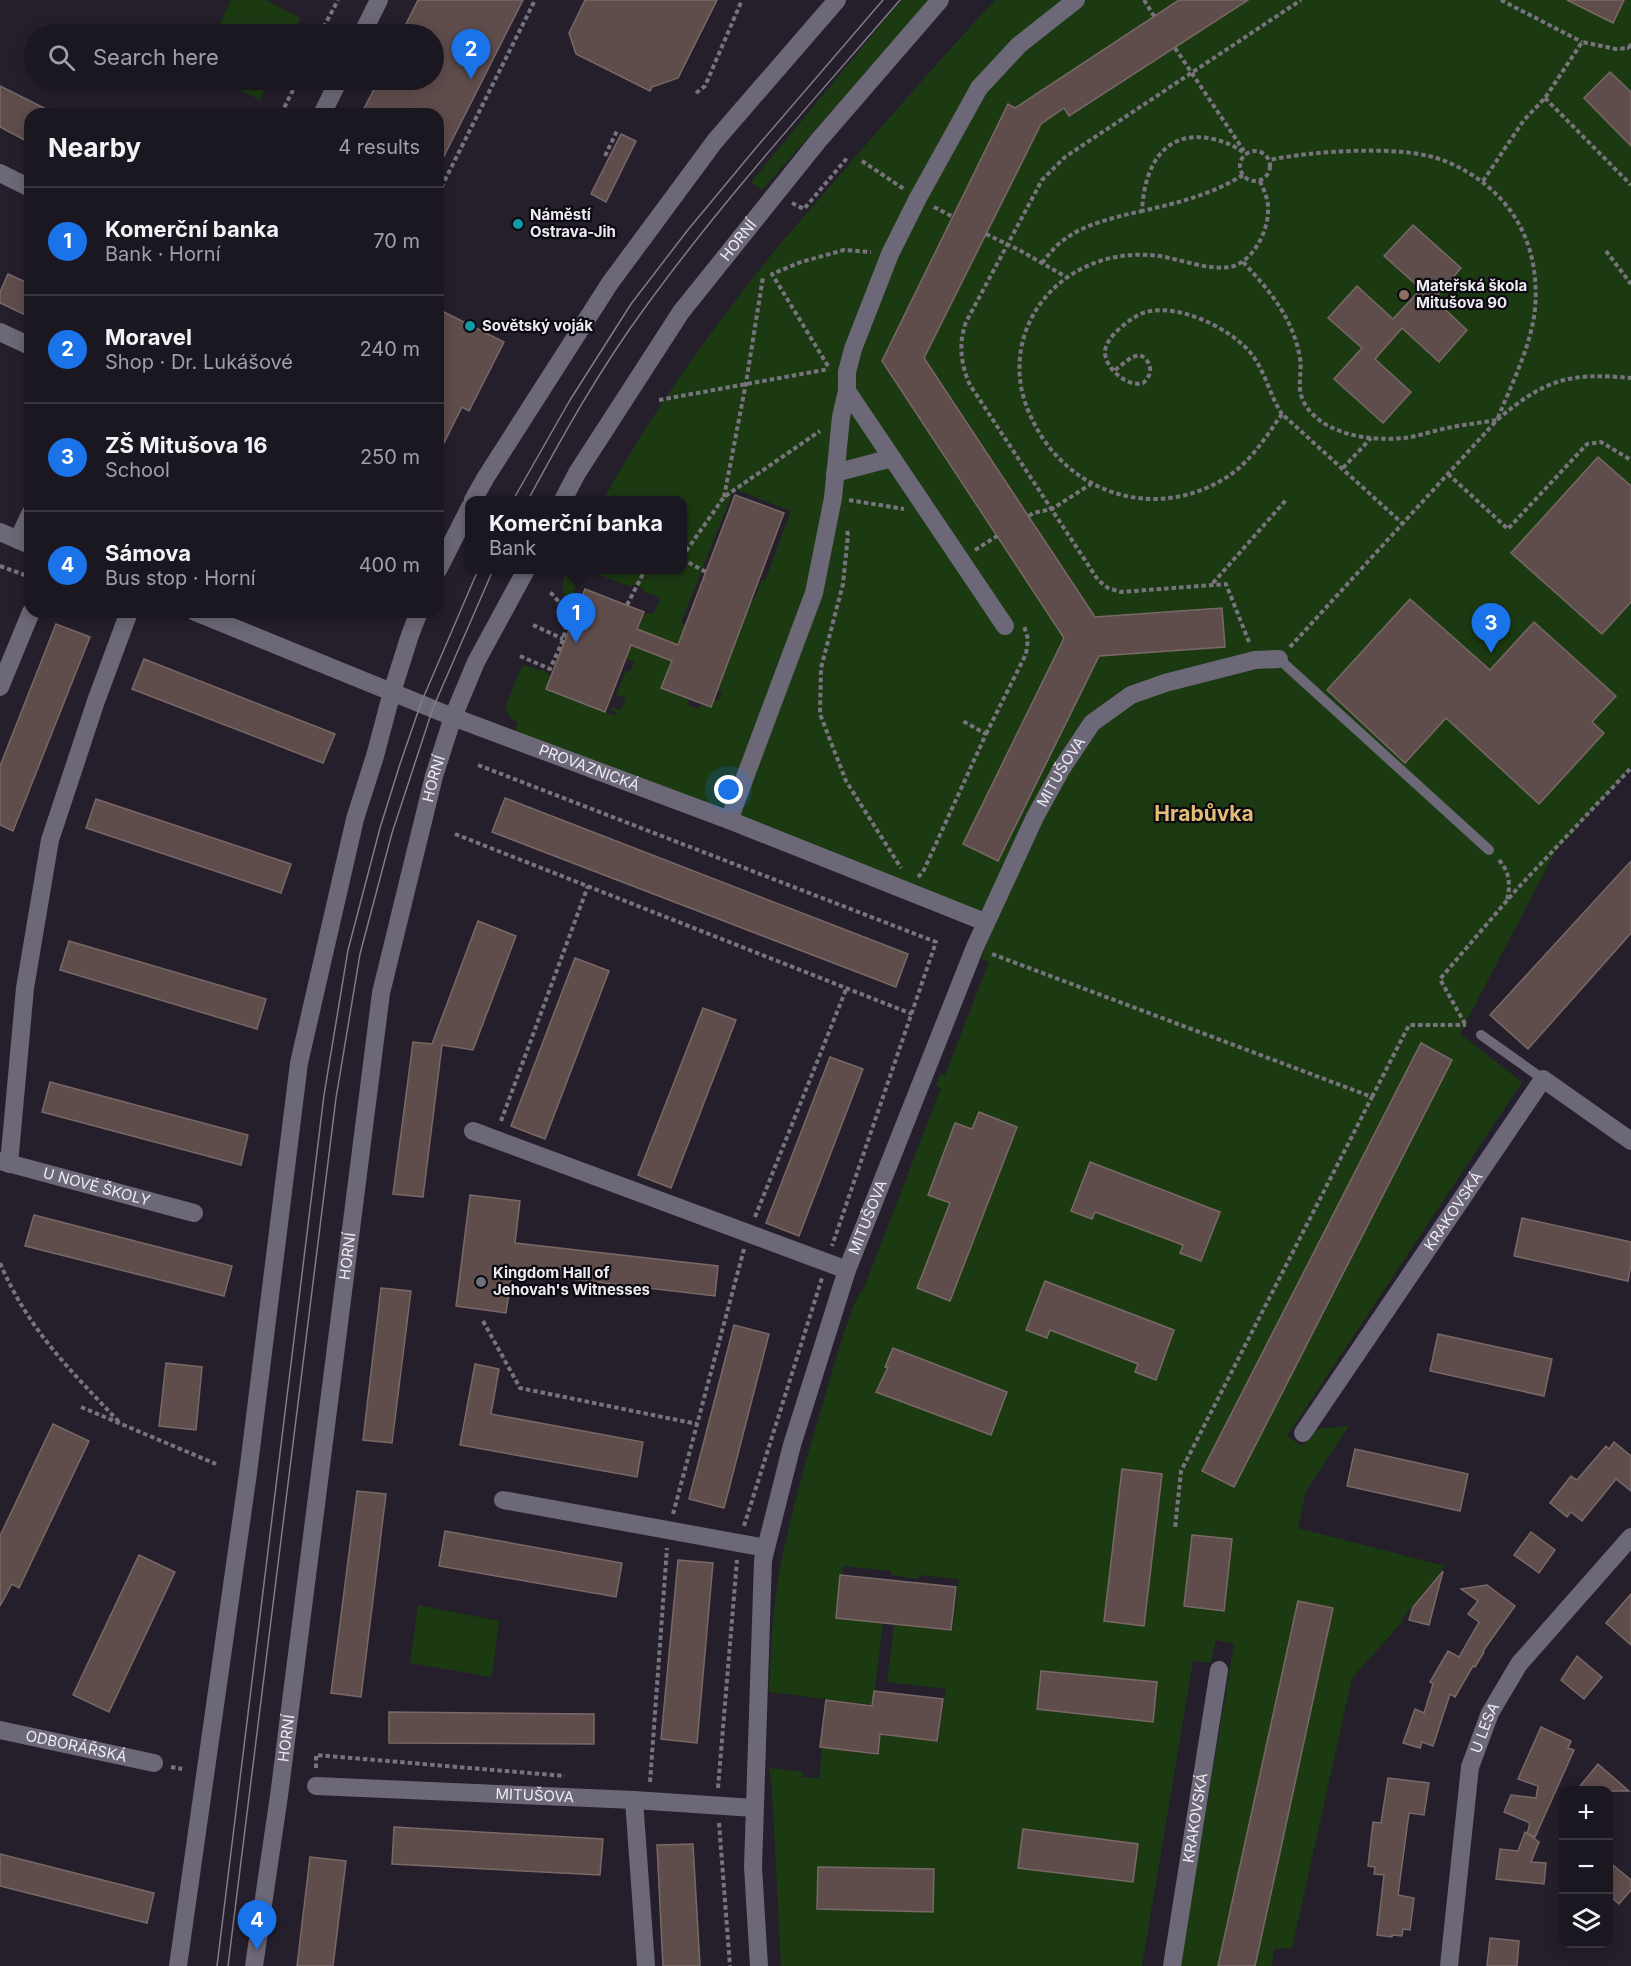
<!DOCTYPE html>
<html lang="en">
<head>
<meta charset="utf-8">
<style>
  :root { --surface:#1b1720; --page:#28242d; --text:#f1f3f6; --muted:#a09fa5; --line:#39363e; --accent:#1a73e8 }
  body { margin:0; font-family:Inter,sans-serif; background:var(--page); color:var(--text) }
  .controls { position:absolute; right:18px; bottom:18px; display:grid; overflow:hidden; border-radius:12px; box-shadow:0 3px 15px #0003 }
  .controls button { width:54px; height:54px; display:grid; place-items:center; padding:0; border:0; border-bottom:2px solid var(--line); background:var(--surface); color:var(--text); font:30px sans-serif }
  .you { position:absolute; left:729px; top:790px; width:21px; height:21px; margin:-15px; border:4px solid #fff; border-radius:50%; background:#1a73e8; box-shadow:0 0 0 9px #1a73e833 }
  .badge { display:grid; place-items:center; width:39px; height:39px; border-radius:50%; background:var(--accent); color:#fff; font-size:20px; font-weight:700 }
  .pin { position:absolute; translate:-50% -50px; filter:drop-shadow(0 2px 3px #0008) }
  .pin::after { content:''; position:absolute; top:32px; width:21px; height:18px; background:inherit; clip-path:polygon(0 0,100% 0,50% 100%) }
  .popup { position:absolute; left:465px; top:496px; width:222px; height:78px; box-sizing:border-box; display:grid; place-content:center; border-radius:12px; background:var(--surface); filter:drop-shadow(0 2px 4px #0005); font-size:20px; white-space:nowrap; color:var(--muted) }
  .popup b { font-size:22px; color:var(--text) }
  .popup::after { content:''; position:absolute; left:50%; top:100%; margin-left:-12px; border:12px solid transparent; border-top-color:var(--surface) }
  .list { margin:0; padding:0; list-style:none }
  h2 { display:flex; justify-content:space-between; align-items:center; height:78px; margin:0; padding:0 24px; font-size:26px }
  h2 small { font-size:20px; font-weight:400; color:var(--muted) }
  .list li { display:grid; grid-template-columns:39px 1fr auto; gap:18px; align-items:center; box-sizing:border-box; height:108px; padding:0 24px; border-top:2px solid var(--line) }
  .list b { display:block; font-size:22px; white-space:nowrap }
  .list p { margin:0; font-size:20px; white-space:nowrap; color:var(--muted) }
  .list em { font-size:20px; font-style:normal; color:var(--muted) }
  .icon { flex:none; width:33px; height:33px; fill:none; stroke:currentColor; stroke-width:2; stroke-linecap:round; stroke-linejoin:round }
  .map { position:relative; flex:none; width:1631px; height:1966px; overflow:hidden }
  .search { position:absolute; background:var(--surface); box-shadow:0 3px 15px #0003; left:24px; top:24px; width:420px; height:66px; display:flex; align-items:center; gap:15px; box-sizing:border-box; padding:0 21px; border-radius:33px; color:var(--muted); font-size:22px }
  .panel { position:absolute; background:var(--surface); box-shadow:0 3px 15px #0003; left:24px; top:108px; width:420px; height:510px; border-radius:18px }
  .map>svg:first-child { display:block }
  .green { fill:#1c3a12 }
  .building { fill:#5f4d4c; stroke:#7a6866; stroke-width:1.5 }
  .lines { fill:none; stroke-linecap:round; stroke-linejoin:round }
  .path { stroke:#78747e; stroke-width:4; stroke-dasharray:4.5 3; stroke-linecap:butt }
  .lane { stroke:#6d6877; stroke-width:10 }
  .street { stroke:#6d6877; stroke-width:18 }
  .tram { stroke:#807c86; stroke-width:1.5 }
  .culture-dot { fill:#0f9aa8; stroke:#0c0a10; stroke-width:2 }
  .education-dot { fill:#8d6e63; stroke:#0c0a10; stroke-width:2 }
  .worship-dot { fill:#6b7280; stroke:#0c0a10; stroke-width:2 }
  .labels { text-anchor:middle; stroke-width:4.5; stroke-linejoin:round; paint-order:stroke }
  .poi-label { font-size:15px; font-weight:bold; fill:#edeaf2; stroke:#0c0a10; text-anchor:start }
  .street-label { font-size:15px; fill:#edeaf2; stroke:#0c0a10 }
  .district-label { font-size:21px; font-weight:bold; fill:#e4be76; stroke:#0c0a10 }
</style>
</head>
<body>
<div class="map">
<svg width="1631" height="1966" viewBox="0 0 1631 1966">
  <rect width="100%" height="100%" fill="#241f2b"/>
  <!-- green -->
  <g class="green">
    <polygon points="231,0 266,0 301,18 292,34 215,34"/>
    <polygon points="901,0 929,0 762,190 751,182"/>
    <path d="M995,0H1631V768L1555,852L1460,1034L1522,1082L1287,1436L1302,1446L1315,1429L1349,1426L1306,1491L1298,1528L1445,1566L1401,1620L1403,1621L1352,1678L1292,1948L1274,1949L1272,1966H1180L1234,1644L1216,1640L1211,1662L1207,1663L1193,1660L1142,1966H781L772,1790L769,1768L804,1772L802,1777L819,1778L822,1748L878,1755L881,1734L938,1741L946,1689L887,1682L894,1624L952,1631L959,1579L919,1575L918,1579L891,1575V1571L843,1566L836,1618L883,1623L873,1705L769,1692C771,1650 772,1609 780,1568C793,1501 814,1434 833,1369C839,1350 852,1300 864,1288L941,1088L936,1085L940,1074L945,1075L989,962L981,959L997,917L515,732L518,723L511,718L505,708L521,668L525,665L540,671L542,669L552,677L547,690L615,716L617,713L610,710L612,707L621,711L626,698L616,695L626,671L630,672L634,662L626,658L631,646L672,662L661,689L689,699L687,705L698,709L700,704L710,708L714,698L719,700L722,692L717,690L752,600H754L762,580L765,581L791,511L734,489L681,623L686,625L678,645L637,631L644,614L654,613L660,598L644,592V589L633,584L632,587L586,570H682V500H603C652,412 712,328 776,249C796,225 818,201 838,177C890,117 941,58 995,0Z"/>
    <polygon points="220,80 270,80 260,100"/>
    <path d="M566,570H582L569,605L578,609L571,626L569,623C568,604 558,589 566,570Z"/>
    <polygon points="418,1605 499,1621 492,1677 410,1663"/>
  </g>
  <!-- building -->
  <g class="building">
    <polygon points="418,0 523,0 438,168 438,114 361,114 379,80 434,80 434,34 401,34"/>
    <polygon points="585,0 717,0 678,78 652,87 650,91 576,54 569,33"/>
    <polygon points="1179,0 1248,0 1069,116 1064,108 1041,124 924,358 1095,617 1222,608 1225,647 1099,656 998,861 963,844 1064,638 882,361 1008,104 1015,108"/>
    <polygon points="1567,0 1624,0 1613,23"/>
    <polygon points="1610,72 1631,92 1631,146 1584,98"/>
    <polygon points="0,86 56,114 30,114 30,143 0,127"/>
    <polygon points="621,134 636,141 606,202 591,194"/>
    <polygon points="1413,225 1461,268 1434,299 1467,330 1439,362 1402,328 1375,359 1411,392 1383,423 1334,379 1362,348 1328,318 1357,286 1393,319 1421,289 1384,256"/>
    <polygon points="8,274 30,284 30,317 0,303 0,292"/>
    <polygon points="438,309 504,342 469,411 462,407 438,455"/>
    <polygon points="1598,457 1631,486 1631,602 1602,634 1511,553"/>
    <polygon points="735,495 784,513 711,707 661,688 672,661 631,645 605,712 546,689 585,589 644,612 637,629 678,645"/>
    <polygon points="1410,599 1490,670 1534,622 1616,696 1592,722 1604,733 1539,804 1446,718 1405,763 1327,690"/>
    <polygon points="56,624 90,637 13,831 0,825 0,766"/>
    <polygon points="144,659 335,734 323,763 132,689"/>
    <polygon points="505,798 908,954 896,987 492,832"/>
    <polygon points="96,799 291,864 281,893 86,828"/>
    <polygon points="1631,861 1631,933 1528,1049 1490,1015"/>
    <polygon points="478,921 516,936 473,1050 442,1045 423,1197 393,1194 413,1042 432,1044"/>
    <polygon points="69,941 266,999 257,1029 60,970"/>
    <polygon points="575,958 609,971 545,1139 511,1126"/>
    <polygon points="703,1008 736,1020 671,1188 638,1175"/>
    <polygon points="1421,1043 1452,1060 1234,1487 1202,1471"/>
    <polygon points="830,1057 863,1069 799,1236 766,1223"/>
    <polygon points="50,1082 248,1135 241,1165 42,1112"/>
    <polygon points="979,1112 1017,1127 950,1301 917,1288 950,1203 928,1195 955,1123 972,1129"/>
    <polygon points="1090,1162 1220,1212 1201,1261 1180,1253 1183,1245 1095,1212 1092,1219 1071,1211"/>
    <polygon points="470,1195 520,1201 515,1243 718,1266 715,1296 512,1272 506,1313 456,1306"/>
    <polygon points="34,1215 232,1266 224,1296 25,1246"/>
    <polygon points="1522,1218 1631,1242 1631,1265 1628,1281 1514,1256"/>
    <polygon points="1045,1281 1174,1330 1156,1380 1135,1372 1138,1364 1050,1330 1047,1338 1026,1330"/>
    <polygon points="381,1288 411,1291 392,1443 363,1440"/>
    <polygon points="734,1325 769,1334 724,1508 689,1499"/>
    <polygon points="1438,1334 1552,1359 1544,1396 1430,1371"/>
    <polygon points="893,1348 1007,1392 991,1435 876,1392 888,1367 885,1367"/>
    <polygon points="166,1363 202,1367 196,1430 159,1426"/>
    <polygon points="475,1364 499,1369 491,1414 643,1442 637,1477 460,1445"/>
    <polygon points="53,1424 89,1441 19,1588 12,1584 0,1606 0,1536"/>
    <polygon points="1614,1442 1631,1456 1631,1491 1616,1479 1582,1521 1571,1512 1567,1517 1550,1503 1571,1476 1577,1480 1606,1446 1609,1449"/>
    <polygon points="1355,1449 1468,1474 1460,1511 1347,1486"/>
    <polygon points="1122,1469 1162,1474 1144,1626 1104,1621"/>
    <polygon points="357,1491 386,1494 361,1697 331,1693"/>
    <polygon points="445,1531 622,1563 616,1597 439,1566"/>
    <polygon points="1531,1532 1555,1550 1539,1573 1514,1555"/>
    <polygon points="1192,1535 1232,1539 1224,1611 1184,1606"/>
    <polygon points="139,1555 175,1572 109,1712 73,1695"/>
    <polygon points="678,1560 713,1563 697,1743 661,1739"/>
    <polygon points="1443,1571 1429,1625 1409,1620 1413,1607"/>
    <polygon points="840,1575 956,1587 951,1630 836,1618"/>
    <polygon points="1487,1585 1515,1606 1483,1651 1484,1652 1475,1667 1473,1666 1455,1697 1450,1694 1433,1746 1422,1742 1420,1748 1403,1743 1415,1709 1424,1713 1433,1684 1430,1682 1448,1651 1459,1657 1479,1622 1468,1614 1478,1601 1461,1589"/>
    <polygon points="1631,1594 1631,1645 1606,1623"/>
    <polygon points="1298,1601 1333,1608 1282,1843 1255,1966 1218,1966"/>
    <polygon points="1577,1656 1602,1677 1584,1699 1561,1680"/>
    <polygon points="1041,1671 1157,1682 1153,1722 1037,1709"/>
    <polygon points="874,1691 943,1699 937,1741 880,1734 878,1754 820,1747 826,1700 872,1706"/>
    <polygon points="389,1712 594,1714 594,1744 389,1743"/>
    <polygon points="1541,1727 1571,1741 1568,1748 1574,1750 1535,1837 1528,1834 1539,1842 1531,1862 1546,1863 1544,1884 1496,1879 1500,1849 1518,1851 1525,1832 1527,1834 1530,1823 1504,1812 1511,1795 1536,1798 1538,1786 1518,1779"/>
    <polygon points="1598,1764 1629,1791 1576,1791"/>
    <polygon points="1388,1778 1429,1783 1424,1815 1409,1813 1398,1895 1414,1898 1410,1930 1403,1929 1402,1936 1392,1935 1392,1937 1377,1935 1384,1875 1374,1874 1375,1867 1368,1866 1373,1822 1381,1823"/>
    <polygon points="394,1827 603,1839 600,1875 392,1864"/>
    <polygon points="1023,1829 1138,1844 1133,1882 1018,1868"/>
    <polygon points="693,1844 700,1966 663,1966 657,1845"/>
    <polygon points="0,1854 154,1893 147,1923 0,1886"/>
    <polygon points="310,1857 346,1861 333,1966 297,1966"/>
    <polygon points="1608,1861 1631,1880 1631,1890 1619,1904 1608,1895"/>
    <polygon points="818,1867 934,1869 933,1912 817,1909"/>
    <polygon points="1490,1938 1519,1941 1517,1966 1487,1966"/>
  </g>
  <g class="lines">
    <!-- path -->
    <g class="path">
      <polyline points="1144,0 1154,16"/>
      <polyline points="1501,0 1582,42"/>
      <polyline points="320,34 338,0"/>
      <polyline points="1631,44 1629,48 1631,50"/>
      <polyline points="1175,48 1244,151"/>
      <polyline points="696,93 705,86 742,0"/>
      <polyline points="1545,98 1631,185"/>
      <polyline points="281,114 298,80"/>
      <circle cx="1255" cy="166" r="15"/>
      <polyline points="605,156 617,131"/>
      <polyline points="862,161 904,189"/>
      <path d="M1243,175C1211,195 1177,203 1142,211C1144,168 1163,128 1213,139C1226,142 1235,146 1246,154"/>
      <path d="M1260,181C1264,191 1269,200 1268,211C1268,232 1252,263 1230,267C1204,271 1175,256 1149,255C1077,250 1013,305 1020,379C1022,399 1030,417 1040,434C1079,497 1158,518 1222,480C1249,465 1265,438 1282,414L1403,524"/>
      <polyline points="1483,181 1524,120 1545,98 1582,42 1616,49 1629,48"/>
      <polyline points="438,194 535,0"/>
      <polyline points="792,203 804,209 847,158"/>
      <polyline points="934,207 953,217"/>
      <polyline points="986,234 1021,251 1066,277"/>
      <polyline points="1606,251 1631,284"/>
      <path d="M1243,262C1270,291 1293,318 1300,358C1302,370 1298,384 1301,395C1313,433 1368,442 1403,438C1416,437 1429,432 1443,429C1460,425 1479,423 1497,420C1511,385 1531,347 1535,309C1541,240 1508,187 1445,161C1405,144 1312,151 1269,160"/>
      <path d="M1042,263C1049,254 1056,245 1065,239C1087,223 1116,217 1142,211"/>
      <polyline points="828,366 772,274 801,262 844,250 871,252"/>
      <path d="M1115,370L1132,357L1140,355C1153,362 1153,375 1143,383C1127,388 1104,367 1105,351C1106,338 1125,323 1135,317C1167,296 1233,328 1253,356C1266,374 1270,396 1282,414"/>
      <polyline points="659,400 829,369"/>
      <polyline points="1343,468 1371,438"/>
      <polyline points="1448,474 1508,529 1587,444 1601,442 1631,460"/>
      <polyline points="724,497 746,383 763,277"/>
      <polyline points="849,500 904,509"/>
      <polyline points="1029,516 1033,513 1052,509 1091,484"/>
      <polyline points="847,531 848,535 843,584 821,668 820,714 846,781 901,868"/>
      <polyline points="975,550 997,536"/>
      <polyline points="682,557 724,497 820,431"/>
      <polyline points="682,559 706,572"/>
      <polyline points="0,566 30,577"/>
      <polyline points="1213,583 1286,500"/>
      <polyline points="627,605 645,570"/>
      <polyline points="533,625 563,639"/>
      <path d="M1249,642L1226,584L1121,592L1108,588L1098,580L970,385C961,365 958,344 966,322L1042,180L1065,157L1301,0"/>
      <path d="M1290,647L1497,420C1544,380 1568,372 1631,378"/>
      <path d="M520,656L550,669C563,639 578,619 550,592"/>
      <polyline points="986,734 1026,654 1028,639 1024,626"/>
      <polyline points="478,765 936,942 832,1246"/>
      <polyline points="455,834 912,1014"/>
      <path d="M1499,860C1509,871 1511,884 1507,900"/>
      <polyline points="918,877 923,872 986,734 961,720"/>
      <polyline points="992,954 1372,1097 1181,1471 1175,1529"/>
      <polyline points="1465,1024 1440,979 1516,890 1631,768"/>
      <polyline points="1372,1097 1409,1025 1466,1025"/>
      <polyline points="501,1121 588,886"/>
      <polyline points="755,1217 847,987"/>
      <path d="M0,1263C29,1331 71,1371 121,1424"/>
      <polyline points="483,1321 520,1388 697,1424"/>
      <polyline points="81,1407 216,1464"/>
      <polyline points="673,1514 744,1249"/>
      <polyline points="744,1526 822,1278"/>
      <polyline points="171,1767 182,1769"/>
      <polyline points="316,1768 316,1755 565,1776"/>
      <polyline points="650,1782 667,1548"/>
      <polyline points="718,1788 737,1560"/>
      <polyline points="719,1823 730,1966"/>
    </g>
    <!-- lane -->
    <g class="lane">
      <polyline points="1279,659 1489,850"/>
      <polyline points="1481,1035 1543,1079"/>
    </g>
    <!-- street -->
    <g class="street">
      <polyline points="362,34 379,0"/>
      <polyline points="322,114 339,80"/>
      <polyline points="0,173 30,188"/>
      <polyline points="0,332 30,346"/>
      <polyline points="847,391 1005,626"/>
      <polyline points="835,473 892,458"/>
      <polyline points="473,500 486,477 610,283 715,141 837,0"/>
      <path id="s1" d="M563,500L577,473L681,312L818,141L940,0"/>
      <polyline points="0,532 30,545"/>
      <polyline points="18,540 30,514"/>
      <polyline points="438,570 470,507"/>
      <path id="s2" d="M195,612L453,717L729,820L985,922"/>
      <polyline points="0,687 31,612"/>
      <polyline points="729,820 814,593 833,498 841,417 847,391 847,372 853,349 890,254 918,198 979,88 1019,45 1076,0"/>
      <polyline points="473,1131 847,1270"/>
      <path id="s3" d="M0,1161L194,1213"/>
      <polyline points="9,1164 25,988 50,840 96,701 129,612"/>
      <path id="s4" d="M1303,1433L1543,1079L1631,1141"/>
      <polyline points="503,1500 766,1548"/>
      <path id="s5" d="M0,1730L154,1763"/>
      <path id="s6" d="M316,1786L634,1800L754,1808"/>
      <polyline points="634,1800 646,1966"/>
      <polyline points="178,1966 248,1473 299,1063 355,819 375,756 392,692 410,635 419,612"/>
      <path id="s7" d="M254,1966L279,1796L381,993L434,776L453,717L476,662L526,570"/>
      <path id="s8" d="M759,1966L753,1867L763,1560L792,1445L847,1270L975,947L1035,817L1062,768L1092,723L1131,695L1165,683L1255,660L1279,659"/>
      <path id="s9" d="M1172,1966L1219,1670"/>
      <path id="s10" d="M1449,1966L1470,1767L1490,1713L1519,1664L1631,1537"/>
    </g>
    <!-- tram -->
    <g class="tram">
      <polyline points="513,500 570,400 631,304 687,231 755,149 883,0"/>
      <path d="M528,500C563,435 600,369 644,309C722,201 813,101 900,0"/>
      <polyline points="217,1966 324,1095 348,950 380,828 400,764 421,703 478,570"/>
      <polyline points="228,1966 336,1098 360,954 392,833 433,708 493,570"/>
    </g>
  </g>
  <!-- markers -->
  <g class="culture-dot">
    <circle cx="518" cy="224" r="6"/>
    <circle cx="470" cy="326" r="6"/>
  </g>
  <circle class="education-dot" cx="1404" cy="295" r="6"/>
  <circle class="worship-dot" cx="481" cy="1282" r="6"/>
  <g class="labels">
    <!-- poi labels -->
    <g class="poi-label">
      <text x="530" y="220">Náměstí<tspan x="530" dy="17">Ostrava-Jih</tspan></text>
      <text x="1416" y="291">Mateřská škola<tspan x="1416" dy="17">Mitušova 90</tspan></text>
      <text x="482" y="331">Sovětský voják</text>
      <text x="493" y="1278">Kingdom Hall of<tspan x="493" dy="17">Jehovah's Witnesses</tspan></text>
    </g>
    <!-- street labels -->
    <g class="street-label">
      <text dy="5" stroke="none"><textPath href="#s1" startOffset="314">HORNÍ</textPath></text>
      <text dy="5" stroke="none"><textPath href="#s2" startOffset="424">PROVAZNICKÁ</textPath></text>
      <text dy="5" stroke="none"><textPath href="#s8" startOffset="1251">MITUŠOVA</textPath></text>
      <text dy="5" stroke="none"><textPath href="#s7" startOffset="1202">HORNÍ</textPath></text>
      <text dy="5" stroke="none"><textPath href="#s3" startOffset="100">U NOVÉ ŠKOLY</textPath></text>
      <text dy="5" stroke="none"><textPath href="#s4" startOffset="268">KRAKOVSKÁ</textPath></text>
      <text dy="5" stroke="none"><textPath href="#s8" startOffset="765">MITUŠOVA</textPath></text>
      <text dy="5" stroke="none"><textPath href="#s7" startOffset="716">HORNÍ</textPath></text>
      <text dy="5" stroke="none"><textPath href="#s10" startOffset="242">U LESA</textPath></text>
      <text dy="5" stroke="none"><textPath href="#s7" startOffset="230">HORNÍ</textPath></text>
      <text dy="5" stroke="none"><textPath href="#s5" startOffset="78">ODBORÁŘSKÁ</textPath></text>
      <text dy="5" stroke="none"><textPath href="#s6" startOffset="219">MITUŠOVA</textPath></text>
      <text dy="5" stroke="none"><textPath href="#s9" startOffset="150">KRAKOVSKÁ</textPath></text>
    </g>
    <!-- district labels -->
    <g class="district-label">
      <text x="1204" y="821">Hrabůvka</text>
    </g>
  </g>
</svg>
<div class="controls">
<button>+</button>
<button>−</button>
<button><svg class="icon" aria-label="layers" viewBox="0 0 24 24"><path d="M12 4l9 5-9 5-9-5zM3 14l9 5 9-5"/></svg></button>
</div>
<div class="you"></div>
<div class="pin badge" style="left:576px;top:643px">1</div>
<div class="popup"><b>Komerční banka</b>Bank</div>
<div class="pin badge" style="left:471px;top:79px">2</div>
<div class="pin badge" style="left:1491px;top:653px">3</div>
<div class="pin badge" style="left:257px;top:1950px">4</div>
<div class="search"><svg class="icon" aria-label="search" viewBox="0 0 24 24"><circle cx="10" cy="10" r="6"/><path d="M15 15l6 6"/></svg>Search here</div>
<section class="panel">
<h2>Nearby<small>4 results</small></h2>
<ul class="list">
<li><span class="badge">1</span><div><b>Komerční banka</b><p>Bank · Horní</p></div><em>70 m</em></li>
<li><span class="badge">2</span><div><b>Moravel</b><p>Shop · Dr. Lukášové</p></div><em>240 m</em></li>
<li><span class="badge">3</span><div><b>ZŠ Mitušova 16</b><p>School</p></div><em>250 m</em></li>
<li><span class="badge">4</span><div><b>Sámova</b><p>Bus stop · Horní</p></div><em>400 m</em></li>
</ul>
</section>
</div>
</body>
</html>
